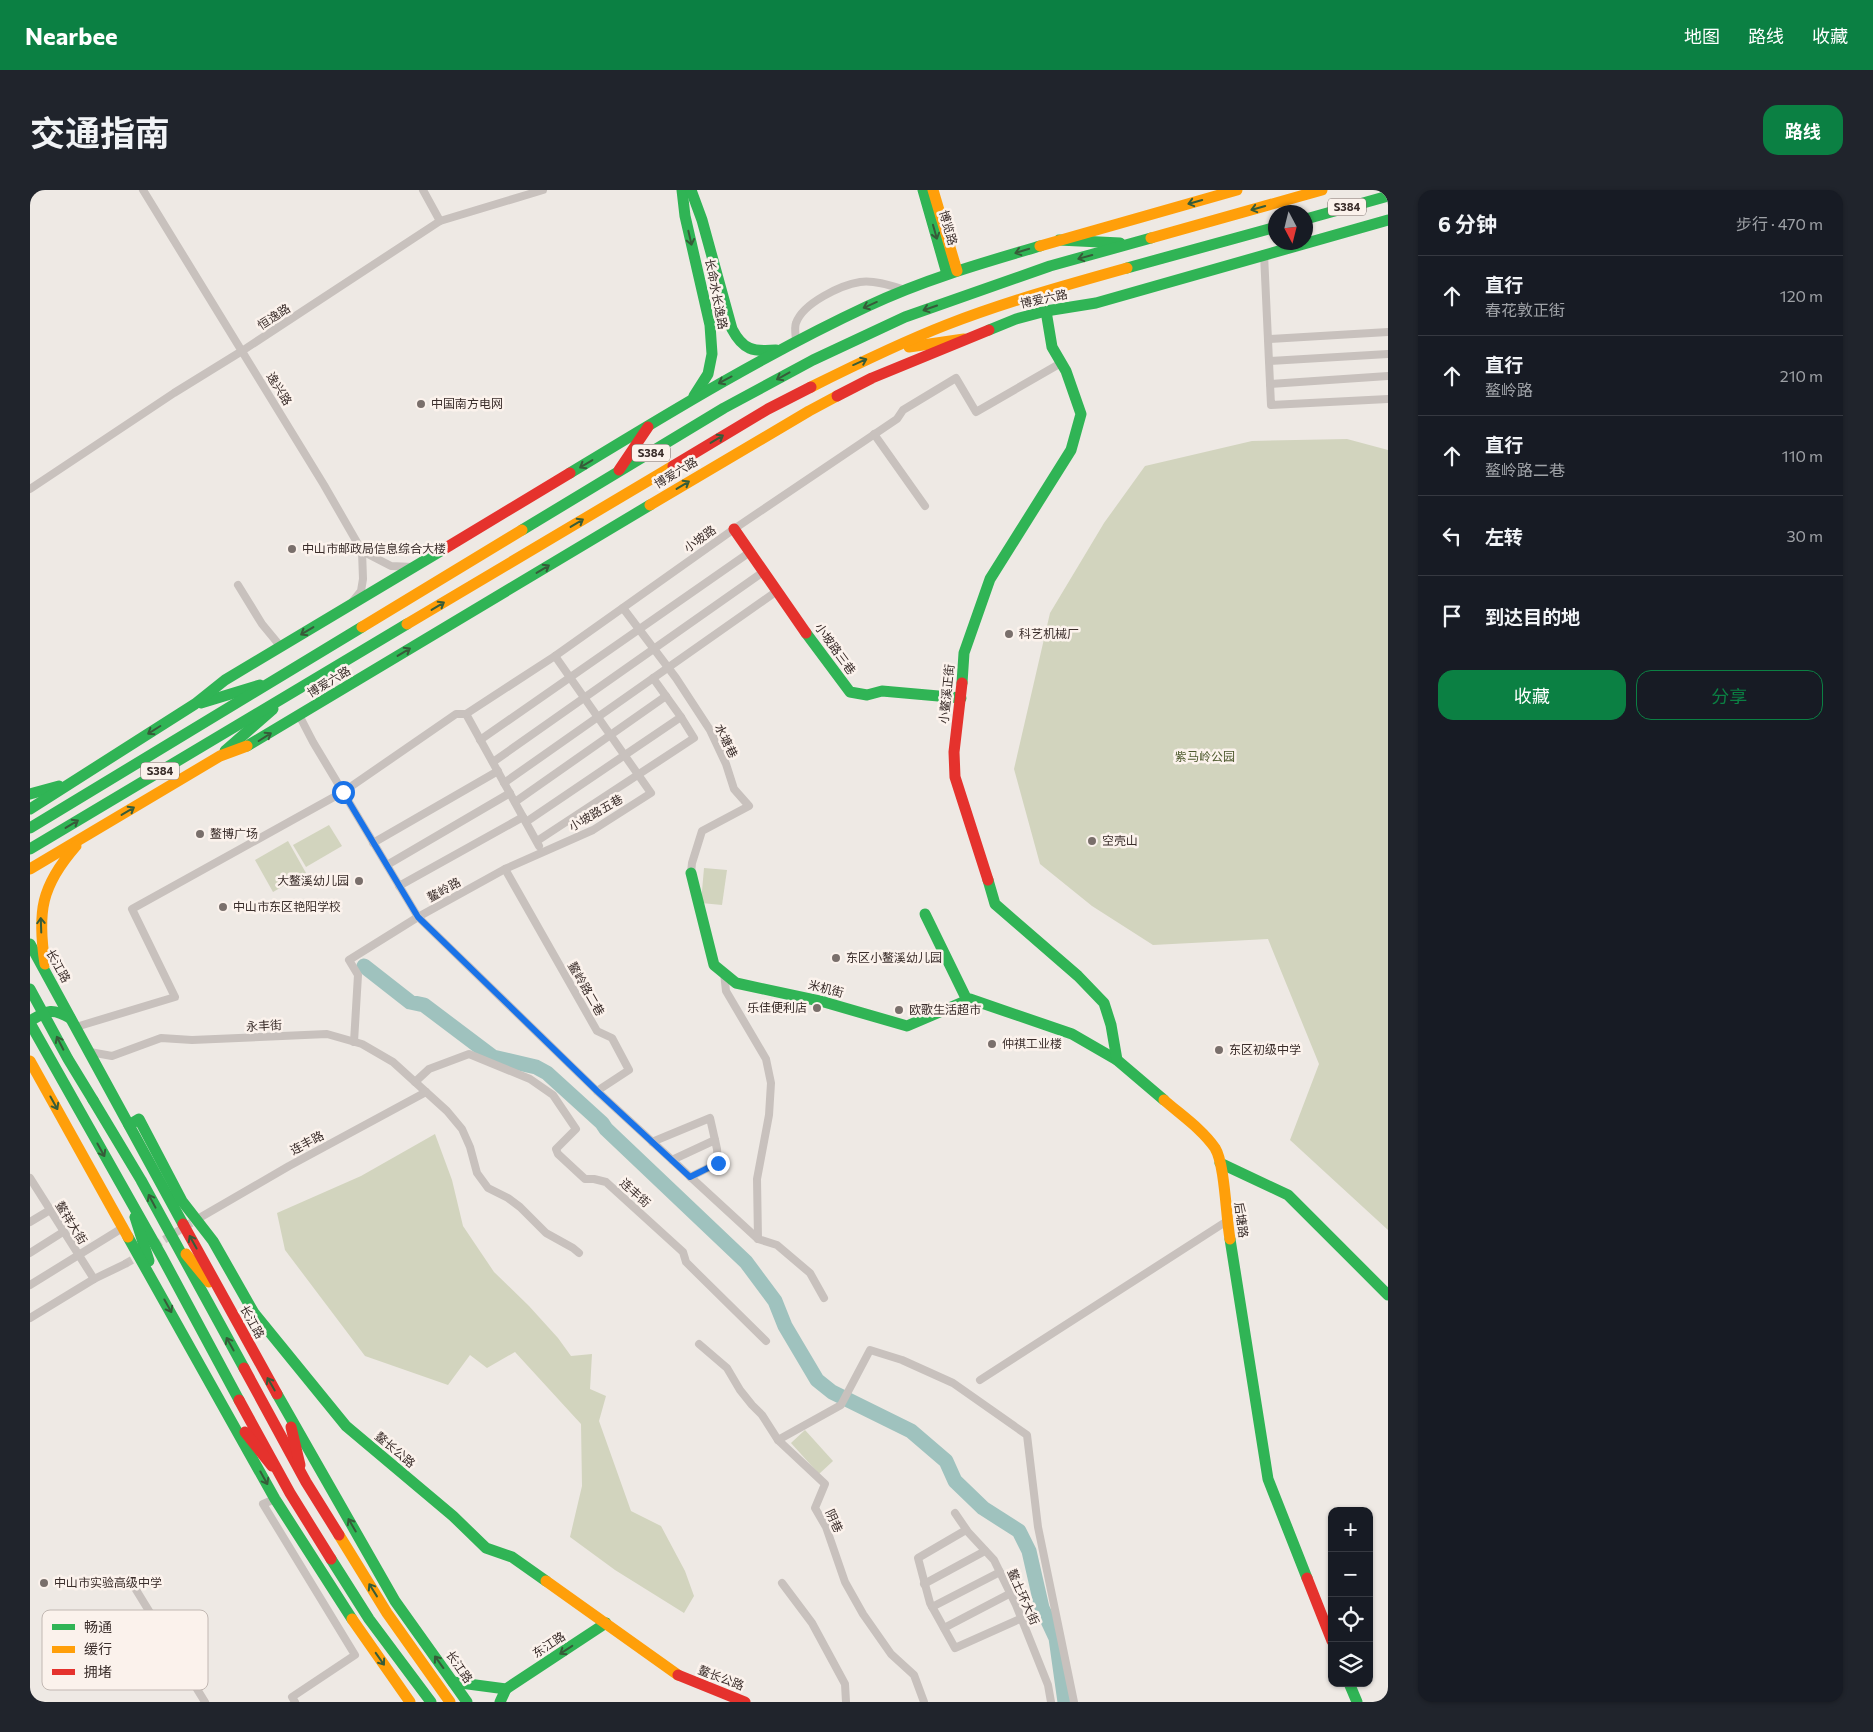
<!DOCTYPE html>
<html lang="zh">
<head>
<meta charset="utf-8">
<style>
  :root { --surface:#171b24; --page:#20242c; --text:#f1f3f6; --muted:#9ea1a6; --line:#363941; --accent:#0b8043 }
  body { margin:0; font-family:Commissioner,"Noto Sans SC",sans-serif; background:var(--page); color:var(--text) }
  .controls { position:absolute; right:15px; bottom:15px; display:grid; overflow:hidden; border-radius:10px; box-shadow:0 1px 4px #0004 }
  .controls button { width:45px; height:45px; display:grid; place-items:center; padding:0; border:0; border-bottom:1px solid var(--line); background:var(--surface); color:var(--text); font:25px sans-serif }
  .compass { position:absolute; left:1238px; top:15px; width:45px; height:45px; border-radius:50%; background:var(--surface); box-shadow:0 1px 4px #0004; rotate:173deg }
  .stop { position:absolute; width:15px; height:15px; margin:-11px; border:4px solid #1a73e8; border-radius:50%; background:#fff }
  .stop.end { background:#1a73e8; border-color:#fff; box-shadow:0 1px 5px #0008 }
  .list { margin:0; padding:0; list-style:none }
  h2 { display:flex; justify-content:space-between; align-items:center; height:65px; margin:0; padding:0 20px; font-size:21px }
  h2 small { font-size:16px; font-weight:400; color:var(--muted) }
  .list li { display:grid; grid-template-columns:32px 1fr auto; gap:15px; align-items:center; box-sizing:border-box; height:80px; padding:0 20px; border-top:1px solid var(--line) }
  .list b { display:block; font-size:19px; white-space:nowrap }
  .list p { margin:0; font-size:16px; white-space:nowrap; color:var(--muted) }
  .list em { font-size:16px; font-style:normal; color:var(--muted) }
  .actions { display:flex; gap:10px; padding:15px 20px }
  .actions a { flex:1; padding:11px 0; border:1px solid var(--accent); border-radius:15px; text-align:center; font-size:18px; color:var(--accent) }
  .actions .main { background:var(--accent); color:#fff }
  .icon { flex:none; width:28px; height:28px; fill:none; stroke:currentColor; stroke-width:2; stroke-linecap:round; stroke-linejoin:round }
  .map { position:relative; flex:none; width:1358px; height:1512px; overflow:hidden; border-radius:15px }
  header { display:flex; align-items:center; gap:30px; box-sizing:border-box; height:70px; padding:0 25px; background:var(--accent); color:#fff }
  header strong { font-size:24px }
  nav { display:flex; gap:28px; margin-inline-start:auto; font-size:18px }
  .intro { display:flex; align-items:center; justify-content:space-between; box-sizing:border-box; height:120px; padding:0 30px }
  h1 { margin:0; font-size:35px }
  .button { padding:12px 22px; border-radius:15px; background:var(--accent); color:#fff; font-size:18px; font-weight:700 }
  main { display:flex; gap:30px; padding:0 30px }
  aside { flex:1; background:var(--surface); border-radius:15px; box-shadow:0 1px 4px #0004 }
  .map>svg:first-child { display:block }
  .green { fill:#d2d4be }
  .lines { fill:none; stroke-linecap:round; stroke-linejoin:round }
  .river { stroke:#9fc2be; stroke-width:15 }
  .street-tunnel { stroke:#cac3bf; stroke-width:8; stroke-dasharray:8 4; stroke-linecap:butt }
  .street { stroke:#c8c1bd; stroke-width:8 }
  .fast { stroke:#30b455; stroke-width:11 }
  .slow { stroke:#ff9f0a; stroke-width:11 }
  .jam { stroke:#e5322d; stroke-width:11 }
  .fast-bridge { stroke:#30b455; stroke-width:11 }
  .oneway { stroke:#365c39 }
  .route { stroke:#1a73e8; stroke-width:6 }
  .poi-dot { fill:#796f6b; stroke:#fbf2ec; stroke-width:2 }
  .labels { text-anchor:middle; stroke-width:5; stroke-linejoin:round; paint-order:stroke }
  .shield { fill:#fbf2ec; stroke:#746864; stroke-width:1 }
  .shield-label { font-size:11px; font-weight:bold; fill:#3a2d2a }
  .street-label { font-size:12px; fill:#3a2d2a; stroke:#fbf2ec }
  .poi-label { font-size:12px; fill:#3a2d2a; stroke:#fbf2ec; text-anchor:start }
  .park-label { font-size:12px; fill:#4d592d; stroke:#fbf2ec }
  .key { fill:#fbf2ec; stroke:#c1b7b2; stroke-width:1 }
  .key-label { font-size:14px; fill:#3a2d2a }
</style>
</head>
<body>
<header>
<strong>Nearbee</strong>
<nav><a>地图</a><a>路线</a><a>收藏</a></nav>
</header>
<div class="intro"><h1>交通指南</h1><a class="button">路线</a></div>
<main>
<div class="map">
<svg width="1358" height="1512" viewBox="0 0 1358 1512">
  <rect width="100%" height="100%" fill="#eee9e4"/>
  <!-- green -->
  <g class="green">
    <polygon points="1317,249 1358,260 1358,1040 1260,950 1289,874 1238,749 1123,755 1062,716 1010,674 984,579 1020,423 1074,333 1115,276 1222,251"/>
    <polygon points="299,635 312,656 276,677 263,655"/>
    <polygon points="258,651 276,683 243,702 225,670"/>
    <polygon points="674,678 697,680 692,715 671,713"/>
    <polygon points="405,944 422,990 433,1036 464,1082 499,1116 528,1148 541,1166 562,1164 560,1199 576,1206 569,1231 601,1321 631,1336 655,1381 664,1406 654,1423 585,1380 540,1347 552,1296 551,1234 485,1162 457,1178 440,1165 418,1195 335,1166 255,1060 247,1023 331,986"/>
    <polygon points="775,1240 803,1271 789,1284 761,1253"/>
  </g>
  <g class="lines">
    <!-- river -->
    <polyline class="river" points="334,776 380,812 394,815 463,867 506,877 517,883 572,933 576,939 716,1072 745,1111 755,1136 787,1190 802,1202 881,1241 916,1271 925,1291 953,1318 989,1341 999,1361 1012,1418 1026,1448 1035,1512"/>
    <!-- street-tunnel -->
    <g class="street-tunnel">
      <polyline points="124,1056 169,1028"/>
      <polyline points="95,1074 112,1064"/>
    </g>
    <!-- street -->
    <g class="street">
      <polyline points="113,0 294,295 332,361 333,389 331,401 323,411"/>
      <polyline points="393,0 410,31"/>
      <polyline points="1234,64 1241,215 1358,209"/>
      <polyline points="1238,149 1358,142"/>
      <path d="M766,152C766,147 764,138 766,133C773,113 811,95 830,92C845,90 862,96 875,100"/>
      <polyline points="1239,171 1358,164"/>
      <polyline points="1240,194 1358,186"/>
      <polyline points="844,244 895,316"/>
      <polyline points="0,299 144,203 212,161 410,31 513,0"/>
      <polyline points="332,361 361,376 383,377"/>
      <polyline points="208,395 232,434 251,457"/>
      <polyline points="593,418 646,488 680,540 696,574 704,599 719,616 672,641 662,673 661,683"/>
      <polyline points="436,524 509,656"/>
      <polyline points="269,525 283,552 388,727 567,901 728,1049 747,1055 780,1083 794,1108"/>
      <polyline points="450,550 720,362"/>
      <polyline points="463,572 733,382"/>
      <polyline points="474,593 747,401"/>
      <polyline points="485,612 636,506"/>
      <polyline points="496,632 651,527 623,488"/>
      <polyline points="507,651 664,548 651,527"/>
      <polyline points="343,653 468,581"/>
      <polyline points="357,675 480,603"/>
      <polyline points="475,679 567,841 582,848 599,880 567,901"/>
      <polyline points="369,696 493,627"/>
      <polyline points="694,783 696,801 736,869 741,893 739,925 727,989 728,1049"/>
      <polyline points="46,837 145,807 102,719 313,602 426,524 436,524 525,466 704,339 867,229 873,220 926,188 946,222 1031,173"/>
      <polyline points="324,852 328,785 319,770 388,727 475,679 563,640 621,603 525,466"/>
      <polyline points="60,862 82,866 131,848 162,850 297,844 332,854 363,872 417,921 432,939 440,957 447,983 458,998 478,1008 490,1017 516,1043 543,1058 549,1063"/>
      <polyline points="385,892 399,879 439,864 500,889 523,905 546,939 526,959 528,964 555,989 564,989 576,992 653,1062 656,1072 667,1083 736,1151"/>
      <polyline points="622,952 680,928 687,959 688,973 660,987"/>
      <polyline points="642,970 685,950"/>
      <polyline points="0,988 64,1089"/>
      <polyline points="171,1027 259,976 396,902"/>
      <polyline points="0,1032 20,1020"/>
      <polyline points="0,1063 33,1042"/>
      <polyline points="0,1095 94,1037"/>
      <polyline points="0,1128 64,1089 95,1074"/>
      <polyline points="669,1154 697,1178 710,1200 722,1215 732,1225 748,1250 795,1294 785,1318 796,1337 815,1392 833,1424 861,1464 884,1485 894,1512"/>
      <polyline points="950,1190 1197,1031"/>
      <polyline points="748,1250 811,1215 840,1160 872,1170 923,1193 997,1245 1008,1337 1044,1512"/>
      <polyline points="245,1309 233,1314 325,1465 262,1507 265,1512"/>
      <polyline points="925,1323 938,1342 964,1370 986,1415 1018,1495 1021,1512"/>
      <polyline points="936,1340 888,1368 900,1413 925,1458 992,1428"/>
      <polyline points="100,1390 175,1512"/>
      <polyline points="752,1393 782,1433 815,1494 816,1512"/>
      <polyline points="894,1394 955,1361"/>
      <polyline points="902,1417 970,1382"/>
      <polyline points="914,1438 981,1403"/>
    </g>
    <!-- fast -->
    <g class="fast">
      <polyline points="652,0 655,26 680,135 682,164 678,184 664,206"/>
      <path d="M661,0L672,30L702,139C713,160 723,162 746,160"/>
      <polyline points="893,0 917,84"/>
      <polyline points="1276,29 1358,6"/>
      <polyline points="1029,50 1090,53"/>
      <polyline points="1097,78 1246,37"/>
      <polyline points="959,140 986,129 1016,121 1066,113 1358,30"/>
      <path d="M540,283C637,224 735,164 838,116C893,90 952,73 1010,56"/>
      <polyline points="492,340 694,218 783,170 875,127 1020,76 1121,48"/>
      <polyline points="776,443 820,502 837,505 852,501 931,508"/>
      <polyline points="932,493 934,463 960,389 1041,260 1051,224 1036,181 1022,157 1016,121"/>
      <polyline points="171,513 230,495"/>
      <polyline points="217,556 620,315"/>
      <polyline points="195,561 243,519"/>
      <polyline points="0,604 29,596"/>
      <polyline points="0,619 165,514 195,490 414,359"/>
      <polyline points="0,638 332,437"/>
      <polyline points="0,659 377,434"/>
      <polyline points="661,683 684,775 706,793 794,812 877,836 940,809 1042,844 1087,870 1134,910"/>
      <polyline points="958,690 965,714 1048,786 1074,813 1081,835 1087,870"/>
      <polyline points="895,724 937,810"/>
      <polyline points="0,754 153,1034"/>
      <path d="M0,831C17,821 21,817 40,828"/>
      <polyline points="0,833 131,1065 209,1210"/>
      <polyline points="63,910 111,990 214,1178"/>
      <polyline points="99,935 109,929 152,1011 183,1051 224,1123 316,1236 423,1326 456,1358 482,1367 516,1391"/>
      <polyline points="1190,973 1258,1005 1358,1105"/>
      <polyline points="105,1027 119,1071"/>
      <polyline points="98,1047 245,1309 322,1429"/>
      <polyline points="1200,1049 1238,1289 1277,1388"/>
      <polyline points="247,1204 365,1411 437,1512"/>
      <polyline points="301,1369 339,1429 401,1512"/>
      <polyline points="423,1492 476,1499 576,1433"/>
      <polyline points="1319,1493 1327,1512"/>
      <polyline points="470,1512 476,1499"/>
    </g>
    <!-- slow -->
    <g class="slow">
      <polyline points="903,0 927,81"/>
      <polyline points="1121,48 1292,0"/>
      <polyline points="1010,56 1207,0"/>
      <polyline points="879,157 934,149"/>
      <path d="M781,197C825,175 870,153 916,135C975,112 1036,95 1097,78"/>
      <polyline points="620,315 779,221 807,206"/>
      <polyline points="377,434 643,276"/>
      <polyline points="332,437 492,340"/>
      <polyline points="0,679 190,566 217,556"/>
      <path d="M15,774C7,722 11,696 46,656"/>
      <polyline points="0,871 98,1047"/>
      <path d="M1134,910C1151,925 1172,939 1185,958C1195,974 1196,1028 1200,1049"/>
      <polyline points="156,1064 179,1092"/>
      <polyline points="309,1345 357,1423 420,1512"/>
      <polyline points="516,1391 648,1485"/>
      <polyline points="322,1429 380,1512"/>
    </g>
    <!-- jam -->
    <g class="jam">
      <polyline points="807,206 842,188 959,140"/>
      <polyline points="643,276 738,219 781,197"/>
      <polyline points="589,280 618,237"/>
      <polyline points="704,339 776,443"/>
      <polyline points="414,359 540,283"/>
      <polyline points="932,493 924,562 925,587 958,690"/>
      <polyline points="153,1034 247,1204"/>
      <polyline points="214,1178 276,1292 309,1345"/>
      <polyline points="209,1210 260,1303 301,1369"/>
      <polyline points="261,1237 270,1275"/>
      <polyline points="215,1242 242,1276"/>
      <polyline points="1277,1388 1302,1451"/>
      <polyline points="648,1485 715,1512"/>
    </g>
    <!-- fast-bridge -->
    <polyline class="fast-bridge" points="0,799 38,869 63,910"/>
  </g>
  <!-- one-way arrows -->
  <defs><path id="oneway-shaft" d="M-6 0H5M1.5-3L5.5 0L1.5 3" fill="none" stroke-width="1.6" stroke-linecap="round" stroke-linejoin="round" transform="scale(1.25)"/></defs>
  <g class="oneway">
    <use href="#oneway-shaft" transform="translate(1165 12) rotate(164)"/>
    <use href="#oneway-shaft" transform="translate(1228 18) rotate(164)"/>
    <use href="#oneway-shaft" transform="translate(905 42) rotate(74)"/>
    <use href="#oneway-shaft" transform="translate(660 48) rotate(77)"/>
    <use href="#oneway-shaft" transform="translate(992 61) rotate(163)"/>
    <use href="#oneway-shaft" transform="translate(1055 67) rotate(165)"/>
    <use href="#oneway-shaft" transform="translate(840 115) rotate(156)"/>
    <use href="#oneway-shaft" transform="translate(900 118) rotate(161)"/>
    <use href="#oneway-shaft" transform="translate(830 172) rotate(-24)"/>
    <use href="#oneway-shaft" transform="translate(753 186) rotate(151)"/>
    <use href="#oneway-shaft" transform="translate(695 190) rotate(152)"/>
    <use href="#oneway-shaft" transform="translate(687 249) rotate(-31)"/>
    <use href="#oneway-shaft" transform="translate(556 274) rotate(149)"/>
    <use href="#oneway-shaft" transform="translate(653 295) rotate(-31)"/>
    <use href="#oneway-shaft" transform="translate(547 333) rotate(-31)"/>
    <use href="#oneway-shaft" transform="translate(513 379) rotate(-31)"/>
    <use href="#oneway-shaft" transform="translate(408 416) rotate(-31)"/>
    <use href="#oneway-shaft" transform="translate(277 441) rotate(149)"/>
    <use href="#oneway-shaft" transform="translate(374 462) rotate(-31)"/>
    <use href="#oneway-shaft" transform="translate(124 540) rotate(148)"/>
    <use href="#oneway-shaft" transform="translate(235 547) rotate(-32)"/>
    <use href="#oneway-shaft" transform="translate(98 621) rotate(-31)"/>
    <use href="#oneway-shaft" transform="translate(42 634) rotate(-31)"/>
    <use href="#oneway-shaft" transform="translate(11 735) rotate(-92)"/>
    <use href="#oneway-shaft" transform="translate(30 853) rotate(-117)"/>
    <use href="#oneway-shaft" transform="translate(24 913) rotate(61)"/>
    <use href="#oneway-shaft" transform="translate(71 960) rotate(61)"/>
    <use href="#oneway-shaft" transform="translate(122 1011) rotate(-118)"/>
    <use href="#oneway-shaft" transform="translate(163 1052) rotate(-119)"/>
    <use href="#oneway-shaft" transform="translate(138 1116) rotate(61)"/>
    <use href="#oneway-shaft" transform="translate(200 1154) rotate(-119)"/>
    <use href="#oneway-shaft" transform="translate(241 1194) rotate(-120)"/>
    <use href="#oneway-shaft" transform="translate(234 1288) rotate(61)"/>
    <use href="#oneway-shaft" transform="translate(322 1335) rotate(-120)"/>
    <use href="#oneway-shaft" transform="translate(343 1400) rotate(-122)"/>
    <use href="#oneway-shaft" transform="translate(536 1460) rotate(147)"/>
    <use href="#oneway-shaft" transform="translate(350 1469) rotate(55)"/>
    <use href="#oneway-shaft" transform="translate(409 1472) rotate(-126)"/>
  </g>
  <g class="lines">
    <!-- route -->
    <polyline class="route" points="313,602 388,727 567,901 660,987 688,973"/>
  </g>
  <!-- markers -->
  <g class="poi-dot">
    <circle cx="391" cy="214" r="5"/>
    <circle cx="262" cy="359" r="5"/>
    <circle cx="979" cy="444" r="5"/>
    <circle cx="170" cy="644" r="5"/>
    <circle cx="1062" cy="651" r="5"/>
    <circle cx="329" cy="691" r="5"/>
    <circle cx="193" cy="717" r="5"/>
    <circle cx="806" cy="768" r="5"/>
    <circle cx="787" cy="818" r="5"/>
    <circle cx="869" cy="820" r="5"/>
    <circle cx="962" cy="854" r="5"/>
    <circle cx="1189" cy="860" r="5"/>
    <circle cx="14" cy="1393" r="5"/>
  </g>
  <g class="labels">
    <!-- shield labels -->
    <g class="shield">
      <rect x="1298" y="8.5" width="38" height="17" rx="4"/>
      <rect x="602" y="254.5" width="38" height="17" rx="4"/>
      <rect x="111" y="572.5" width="38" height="17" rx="4"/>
    </g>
    <g class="shield-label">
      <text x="1317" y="21">S384</text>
      <text x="621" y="267">S384</text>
      <text x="130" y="585">S384</text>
    </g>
    <!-- street labels -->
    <g class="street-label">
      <text transform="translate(918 38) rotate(74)" y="4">博览路</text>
      <text transform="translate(686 104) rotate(79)" y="4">长命水长逸路</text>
      <text transform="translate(1014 109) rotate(-12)" y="4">博爱六路</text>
      <text transform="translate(244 127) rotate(-33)" y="4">恒逸路</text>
      <text transform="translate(249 199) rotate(58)" y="4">逸兴路</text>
      <text transform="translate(646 283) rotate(-31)" y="4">博爱六路</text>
      <text transform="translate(670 349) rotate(-36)" y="4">小坡路</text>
      <text transform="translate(805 459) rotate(54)" y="4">小坡路三巷</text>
      <text transform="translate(299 492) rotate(-31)" y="4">博爱六路</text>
      <text transform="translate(917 504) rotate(-84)" y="4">小鳌溪正街</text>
      <text transform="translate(696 551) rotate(64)" y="4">水塘巷</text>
      <text transform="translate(566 623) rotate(-30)" y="4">小坡路五巷</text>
      <text transform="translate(414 700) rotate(-29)" y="4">鳌岭路</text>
      <text transform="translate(28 776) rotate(61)" y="4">长江路</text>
      <text transform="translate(556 799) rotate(60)" y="4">鳌岭路二巷</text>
      <text transform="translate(796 799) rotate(14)" y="4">米机街</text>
      <text transform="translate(234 836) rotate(-3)" y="4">永丰街</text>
      <text transform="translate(277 953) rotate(-28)" y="4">连丰路</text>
      <text transform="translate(605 1003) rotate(42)" y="4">连丰街</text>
      <text transform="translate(1211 1030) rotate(82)" y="4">后塘路</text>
      <text transform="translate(41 1033) rotate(58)" y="4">鳌祥大街</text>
      <text transform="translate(222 1132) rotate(61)" y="4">长江路</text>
      <text transform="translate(365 1260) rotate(40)" y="4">鳌长公路</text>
      <text transform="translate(804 1331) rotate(65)" y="4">阴巷</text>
      <text transform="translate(993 1407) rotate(66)" y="4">鳌土环大街</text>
      <text transform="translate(519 1455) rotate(-33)" y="4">东江路</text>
      <text transform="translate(429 1477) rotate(55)" y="4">长江路</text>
      <text transform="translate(691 1488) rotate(21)" y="4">鳌长公路</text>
    </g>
    <!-- poi labels -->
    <g class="poi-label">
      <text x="401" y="218">中国南方电网</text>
      <text x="272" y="363">中山市邮政局信息综合大楼</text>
      <text x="989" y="448">科艺机械厂</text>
      <text x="180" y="648">鳌博广场</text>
      <text x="1072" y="655">空壳山</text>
      <text x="319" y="695" text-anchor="end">大鳌溪幼儿园</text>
      <text x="203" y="721">中山市东区艳阳学校</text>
      <text x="816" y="772">东区小鳌溪幼儿园</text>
      <text x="777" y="822" text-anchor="end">乐佳便利店</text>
      <text x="879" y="824">欧歌生活超市</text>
      <text x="972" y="858">仲祺工业楼</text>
      <text x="1199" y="864">东区初级中学</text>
      <text x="24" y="1397">中山市实验高级中学</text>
    </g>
    <!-- park labels -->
    <g class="park-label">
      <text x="1175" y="571">紫马岭公园</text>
    </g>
  </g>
  <!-- legend -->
  <rect x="12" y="1420" width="166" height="80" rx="8" class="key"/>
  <rect x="22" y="1434" width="23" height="6" fill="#30b455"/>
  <rect x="22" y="1456" width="23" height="7" fill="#ff9f0a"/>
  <rect x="22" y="1479" width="23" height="6" fill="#e5322d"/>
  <g class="key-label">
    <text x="54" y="1442">畅通</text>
    <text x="54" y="1464">缓行</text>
    <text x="54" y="1487">拥堵</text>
  </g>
</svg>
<div class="controls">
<button>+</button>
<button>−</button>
<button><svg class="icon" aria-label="locate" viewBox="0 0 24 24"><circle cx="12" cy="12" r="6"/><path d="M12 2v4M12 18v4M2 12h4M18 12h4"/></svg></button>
<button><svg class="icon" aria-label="layers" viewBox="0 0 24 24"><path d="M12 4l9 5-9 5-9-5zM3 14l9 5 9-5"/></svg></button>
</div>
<svg class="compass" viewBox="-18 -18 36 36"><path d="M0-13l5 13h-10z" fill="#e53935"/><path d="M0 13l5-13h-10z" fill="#9ea1a6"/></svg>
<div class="stop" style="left:313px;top:602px"></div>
<div class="stop end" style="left:688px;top:973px"></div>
</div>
<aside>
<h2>6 分钟<small>步行 · 470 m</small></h2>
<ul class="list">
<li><svg class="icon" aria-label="ahead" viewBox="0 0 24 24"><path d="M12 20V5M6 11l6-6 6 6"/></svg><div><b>直行</b><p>春花敦正街</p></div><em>120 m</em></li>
<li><svg class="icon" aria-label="ahead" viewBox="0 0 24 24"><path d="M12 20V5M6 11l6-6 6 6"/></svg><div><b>直行</b><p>鳌岭路</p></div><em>210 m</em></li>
<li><svg class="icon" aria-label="ahead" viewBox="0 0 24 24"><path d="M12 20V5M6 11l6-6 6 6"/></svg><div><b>直行</b><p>鳌岭路二巷</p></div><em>110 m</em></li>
<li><svg class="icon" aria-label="left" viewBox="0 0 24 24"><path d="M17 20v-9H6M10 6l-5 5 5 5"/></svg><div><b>左转</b></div><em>30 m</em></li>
<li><svg class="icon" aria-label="arrive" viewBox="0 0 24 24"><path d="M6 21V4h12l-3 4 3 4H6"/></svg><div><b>到达目的地</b></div></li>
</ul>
<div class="actions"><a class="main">收藏</a><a>分享</a></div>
</aside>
</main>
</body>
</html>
